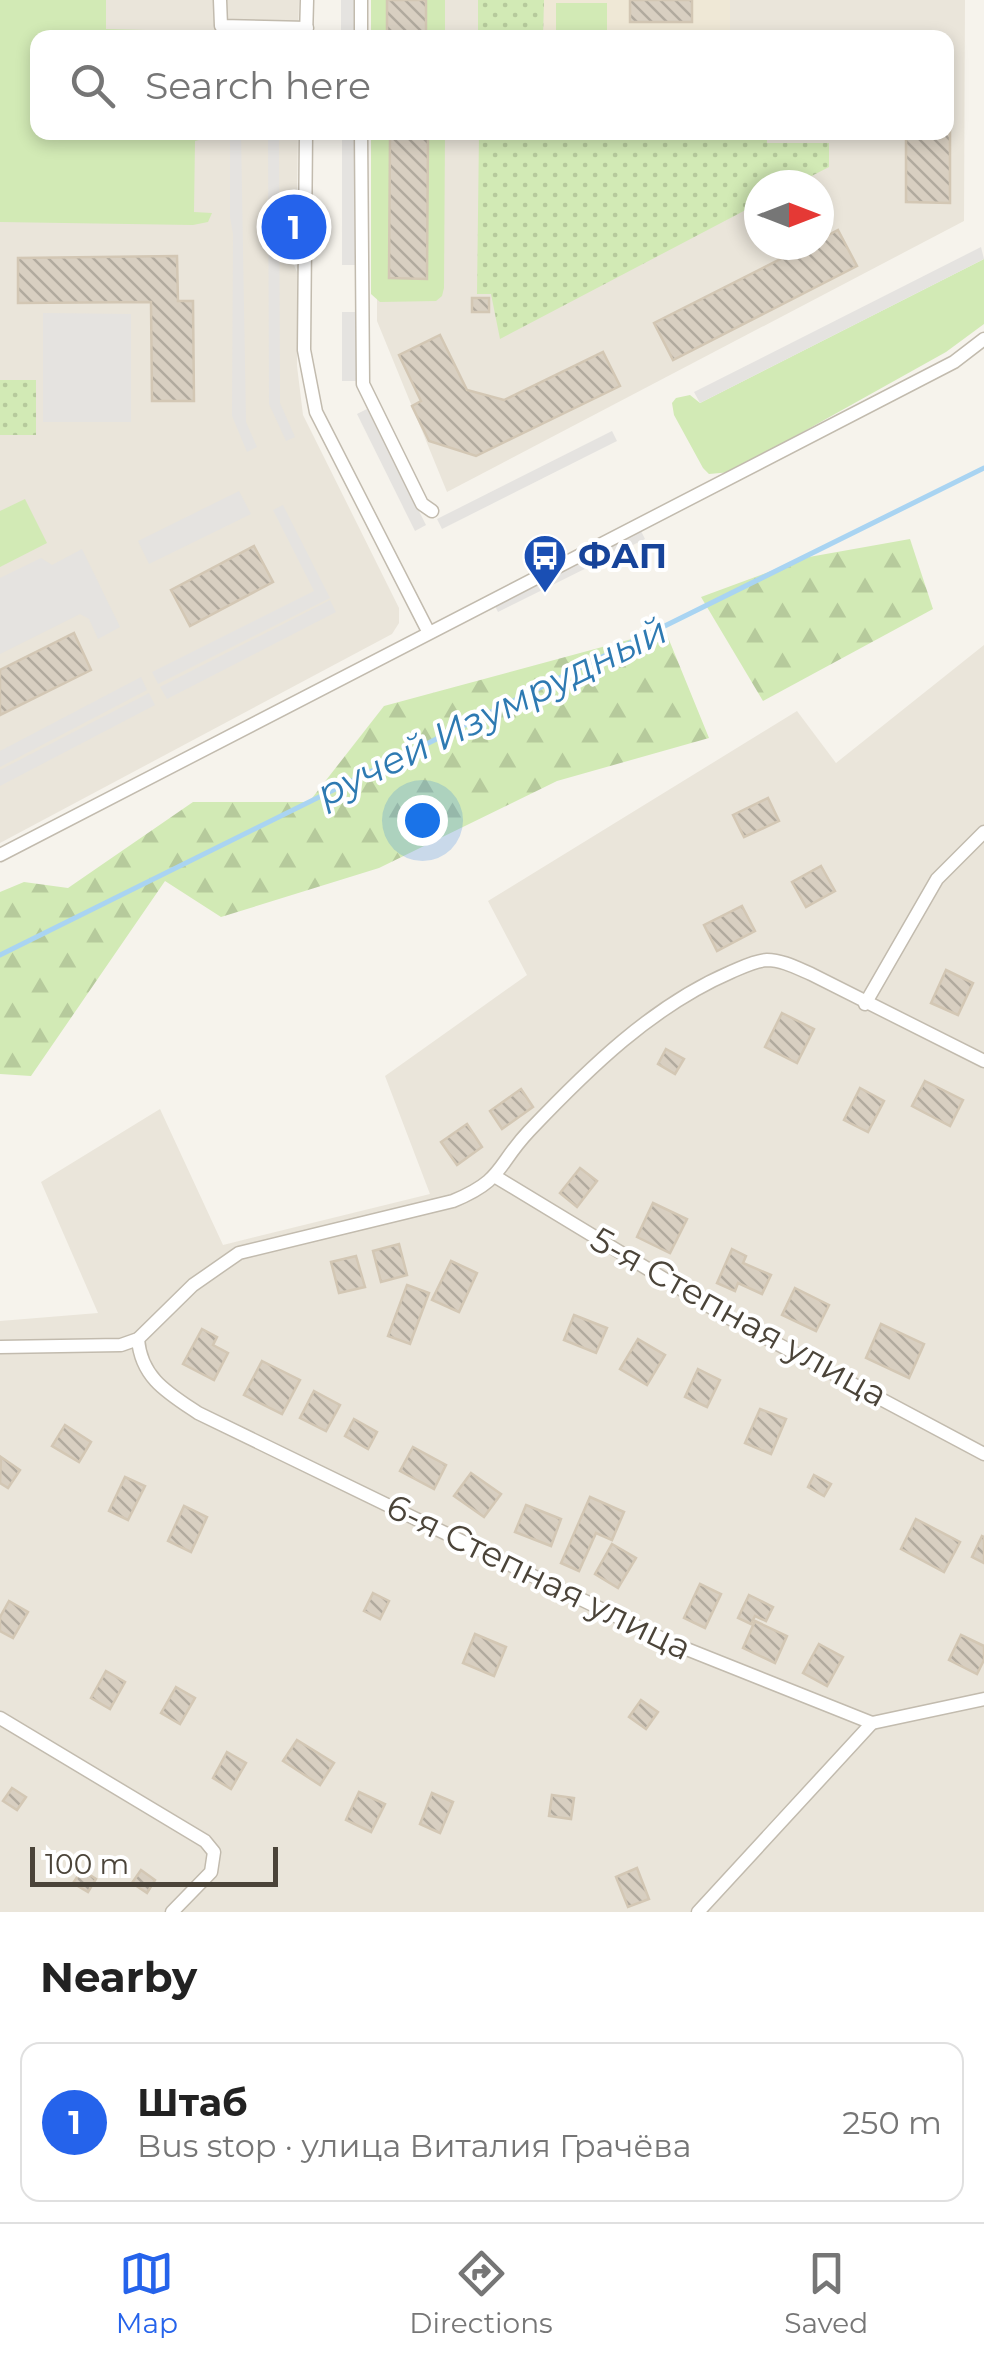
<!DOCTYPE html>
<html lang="en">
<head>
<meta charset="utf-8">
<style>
  :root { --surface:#fff; --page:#f2f2f2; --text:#222; --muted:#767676; --line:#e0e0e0; --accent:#2563eb }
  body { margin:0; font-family:Montserrat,sans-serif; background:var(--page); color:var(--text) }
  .compass { position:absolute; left:744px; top:170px; width:90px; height:90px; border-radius:50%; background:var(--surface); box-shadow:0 5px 15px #0003; rotate:90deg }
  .scale { position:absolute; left:30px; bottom:25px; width:248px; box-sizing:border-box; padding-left:10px; border:5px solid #4b4439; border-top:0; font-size:28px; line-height:35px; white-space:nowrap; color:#4b4439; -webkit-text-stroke:8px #fff; paint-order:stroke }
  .you { position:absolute; left:422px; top:820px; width:35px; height:35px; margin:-25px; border:8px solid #fff; border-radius:50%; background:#1a73e8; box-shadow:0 0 0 15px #1a73e833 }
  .badge { display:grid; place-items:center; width:65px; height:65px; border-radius:50%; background:var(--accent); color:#fff; font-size:32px; font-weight:700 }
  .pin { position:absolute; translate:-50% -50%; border:5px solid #fff; box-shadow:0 2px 10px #0006 }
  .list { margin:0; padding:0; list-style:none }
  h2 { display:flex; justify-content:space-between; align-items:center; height:130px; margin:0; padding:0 40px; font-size:42px }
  h2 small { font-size:32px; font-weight:400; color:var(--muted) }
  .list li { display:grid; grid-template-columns:65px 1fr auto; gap:30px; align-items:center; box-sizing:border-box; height:160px; margin:0 20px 20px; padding:0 20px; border:2px solid var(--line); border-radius:20px }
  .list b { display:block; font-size:38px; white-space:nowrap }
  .list p { margin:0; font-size:32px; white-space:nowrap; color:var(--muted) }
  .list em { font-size:32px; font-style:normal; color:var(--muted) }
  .icon { flex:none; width:55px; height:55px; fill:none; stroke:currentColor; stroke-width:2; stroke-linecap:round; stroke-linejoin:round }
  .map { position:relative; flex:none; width:984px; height:1912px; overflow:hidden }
  .search { position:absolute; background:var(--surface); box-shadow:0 5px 15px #0003; left:30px; right:30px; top:30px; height:110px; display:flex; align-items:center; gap:25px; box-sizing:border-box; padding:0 35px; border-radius:20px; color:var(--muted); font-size:38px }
  .sheet { height:310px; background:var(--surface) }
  nav { display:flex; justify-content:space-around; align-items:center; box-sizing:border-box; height:140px; border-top:2px solid var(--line); background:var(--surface); font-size:28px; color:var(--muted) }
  nav a { display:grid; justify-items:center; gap:5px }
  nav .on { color:var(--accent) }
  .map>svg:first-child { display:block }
  .residential { fill:#eae5da; fill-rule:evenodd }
  .education { fill:#efe8d6 }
  .green { fill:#d2eab5 }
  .forest { fill:url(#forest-firs) }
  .park { fill:url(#park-dots) }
  .parking { fill:#e5e3e0 }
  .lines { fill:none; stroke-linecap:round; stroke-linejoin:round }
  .stream { stroke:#a9d4f2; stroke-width:5 }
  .building { fill:url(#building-back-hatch); stroke:#d3c7b4; stroke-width:2.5 }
  .street-casing { stroke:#c2bbae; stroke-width:15 }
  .street { stroke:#fff; stroke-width:12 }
  .labels { text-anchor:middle; stroke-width:8; stroke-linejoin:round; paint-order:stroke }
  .transit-label { font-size:35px; font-weight:bold; fill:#164399; stroke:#fff; text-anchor:start }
  .street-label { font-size:35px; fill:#4b4439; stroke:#fff }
  .water-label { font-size:38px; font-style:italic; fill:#2e7ab2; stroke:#fff }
</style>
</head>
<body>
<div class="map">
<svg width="984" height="1912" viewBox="0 0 984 1912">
  <defs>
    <pattern id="forest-firs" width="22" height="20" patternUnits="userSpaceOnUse" patternTransform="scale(2.5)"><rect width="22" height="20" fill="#d2eab5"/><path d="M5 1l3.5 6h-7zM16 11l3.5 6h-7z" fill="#b6ca9c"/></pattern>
    <pattern id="park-dots" width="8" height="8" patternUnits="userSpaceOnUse" patternTransform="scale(2.5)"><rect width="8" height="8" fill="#d2eab5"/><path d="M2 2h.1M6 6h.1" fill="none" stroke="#b6ca9c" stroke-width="1.8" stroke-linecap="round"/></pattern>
    <pattern id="building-back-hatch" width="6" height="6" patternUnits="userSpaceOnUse" patternTransform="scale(2.5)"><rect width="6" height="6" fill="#d8cfc1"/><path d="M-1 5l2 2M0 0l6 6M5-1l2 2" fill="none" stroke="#b1aa9e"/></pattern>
  </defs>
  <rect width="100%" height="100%" fill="#f6f3ec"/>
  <!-- residential -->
  <g class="residential">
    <polygon points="0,0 299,0 298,37 38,38 38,132 298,133 297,192 290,206 289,253 297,272 297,366 303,415 399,608 399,623 392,634 0,843"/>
    <path d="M377,0H965L964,221L447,492L377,321V133L946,132V38L377,37ZM759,185H819V245H759Z"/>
    <polygon points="984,645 984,1912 0,1912 0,1321 98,1313 41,1182 160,1109 223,1245 430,1194 385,1076 527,975 488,901 797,711 836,763"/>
  </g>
  <!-- education -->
  <polygon class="education" points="544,0 730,0 730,37 543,38"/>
  <!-- green -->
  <g class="green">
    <polygon points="0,0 106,0 106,29 186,31 186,38 38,38 38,132 211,133 211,137 195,141 194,212 212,213 208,222 193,225 0,222"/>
    <polygon points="371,0 445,0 445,37 371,38"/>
    <rect x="556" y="3" width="51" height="33"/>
    <polygon points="371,133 445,133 444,288 442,296 436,301 380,302 371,294"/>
    <polygon points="984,259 984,324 946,352 731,472 709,474 703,468 674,415 672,403 676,398 690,395 700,403"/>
    <polygon points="25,499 47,543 0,567 0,511"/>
  </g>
  <!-- forest -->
  <g class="forest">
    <polygon points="910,539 933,609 763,701 701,597 809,557"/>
    <polygon points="665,630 709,738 557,781 379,868 221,917 165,881 31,1076 0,1074 0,892 24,882 68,888 193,802 309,802 384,706"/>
  </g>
  <!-- park -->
  <g class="park">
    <polygon points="478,0 544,0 543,37 478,37"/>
    <polygon points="767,133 767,143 829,143 829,167 794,185 759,185 759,203 500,339 491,294 477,294 479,133"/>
    <rect x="0" y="380" width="36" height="55"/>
  </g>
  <!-- parking -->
  <g class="parking">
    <rect x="341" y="0" width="14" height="37"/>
    <polygon points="230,133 241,133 246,422 257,447 247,452 232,416 233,234 230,217"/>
    <polygon points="268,133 279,133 280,403 295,437 286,441 269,404"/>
    <polygon points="342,133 355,133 356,265 342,265"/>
    <polygon points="981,247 984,259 700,403 694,392"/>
    <rect x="342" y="312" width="14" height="69"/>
    <polygon points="43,313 131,314 131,422 43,422"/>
    <polygon points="367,409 426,525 415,531 357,414"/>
    <polygon points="612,431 617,441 442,529 437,519"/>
    <polygon points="239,491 251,514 149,564 138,541"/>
    <polygon points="283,505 330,598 158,684 152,672 314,591 273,510"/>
    <polygon points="640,529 645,539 498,612 493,602"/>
    <polygon points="82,549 120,627 98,639 89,619 80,614 0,654 0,578 41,558 52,565"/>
    <polygon points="330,600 336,612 167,699 160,687"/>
    <polygon points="141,677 147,690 0,767 0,751"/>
    <polygon points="149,693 155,705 0,786 0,770"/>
  </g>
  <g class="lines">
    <!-- stream -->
    <polyline class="stream" points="0,955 984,468"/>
  </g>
  <!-- building -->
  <g class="building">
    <rect x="387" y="0" width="39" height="38"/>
    <rect x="630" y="0" width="62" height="22"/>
    <polygon points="946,84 950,84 950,203 906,202 906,132 946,132"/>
    <polygon points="390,137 428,137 427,279 389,278"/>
    <polygon points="838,230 857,266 673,360 654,323 808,245 819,245 819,240"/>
    <polygon points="177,256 178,301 193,301 194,401 152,401 151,302 18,303 18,258"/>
    <rect x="472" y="298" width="17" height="14"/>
    <polygon points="440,335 467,390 504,400 603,352 620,386 476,456 429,441 412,406 421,401 399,355"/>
    <polygon points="254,546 273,582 190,626 171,590"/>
    <polygon points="74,633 91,670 0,715 0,670"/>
    <polygon points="768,798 779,821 744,837 733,815"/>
    <polygon points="821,866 835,891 806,907 792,882"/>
    <polygon points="742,906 755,931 717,951 704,925"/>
    <polygon points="946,970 973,983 958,1015 931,1003"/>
    <polygon points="782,1013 814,1029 797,1063 765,1047"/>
    <polygon points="666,1049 684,1059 675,1074 658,1064"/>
    <polygon points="925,1081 963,1100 950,1126 912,1106"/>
    <polygon points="860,1088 884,1101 868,1132 844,1120"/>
    <polygon points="521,1089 533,1107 502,1129 490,1111"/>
    <polygon points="467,1124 482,1147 457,1165 441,1142"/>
    <polygon points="580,1168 597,1181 577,1207 560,1193"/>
    <polygon points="653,1203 687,1219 670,1253 637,1237"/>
    <polygon points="399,1244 407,1275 381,1282 373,1251"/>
    <polygon points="732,1249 746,1256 743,1263 771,1275 762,1294 738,1283 735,1291 717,1283"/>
    <polygon points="356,1256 365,1287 339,1293 331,1262"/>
    <polygon points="451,1261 477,1273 459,1312 432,1300"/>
    <polygon points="407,1285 429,1293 410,1344 388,1336"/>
    <polygon points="795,1288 829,1305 816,1331 782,1315"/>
    <polygon points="574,1315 607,1328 596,1353 564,1340"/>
    <polygon points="881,1324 924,1344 909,1378 866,1358"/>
    <polygon points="202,1329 217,1337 213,1345 228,1353 214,1380 183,1364"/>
    <polygon points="638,1339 665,1355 647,1385 620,1369"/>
    <polygon points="262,1361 300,1380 282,1414 244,1395"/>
    <polygon points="698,1369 720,1380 707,1407 685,1397"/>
    <polygon points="314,1391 340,1405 326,1431 300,1418"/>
    <polygon points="760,1409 786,1419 771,1454 745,1443"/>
    <polygon points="354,1419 377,1432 368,1449 345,1436"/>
    <polygon points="65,1425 91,1442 79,1462 52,1446"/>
    <polygon points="413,1447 446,1465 434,1489 400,1471"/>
    <polygon points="1,1457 20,1470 8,1488 0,1483"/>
    <polygon points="471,1473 501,1494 484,1517 454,1496"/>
    <polygon points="814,1475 831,1484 824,1496 808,1487"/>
    <polygon points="125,1477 145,1486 128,1520 109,1511"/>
    <polygon points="590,1497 624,1512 612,1540 596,1533 579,1571 561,1563"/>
    <polygon points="526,1505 561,1519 551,1546 515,1532"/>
    <polygon points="184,1506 207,1517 191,1552 168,1541"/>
    <polygon points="916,1519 960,1542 944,1572 901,1549"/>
    <polygon points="982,1536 984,1537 984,1563 972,1557"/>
    <polygon points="612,1544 636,1558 618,1588 595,1574"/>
    <polygon points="700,1584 721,1594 705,1628 684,1618"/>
    <polygon points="373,1593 389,1601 380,1619 364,1611"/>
    <polygon points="749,1595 773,1607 766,1621 755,1616 751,1624 738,1618"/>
    <polygon points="9,1601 28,1612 13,1638 0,1631 0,1617"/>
    <polygon points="755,1621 787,1636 775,1663 743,1648"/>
    <polygon points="475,1634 506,1647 494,1676 463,1663"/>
    <polygon points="961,1635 984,1646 984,1660 977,1674 949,1660"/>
    <polygon points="819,1644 843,1657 827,1686 803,1673"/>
    <polygon points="106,1671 125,1682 110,1709 91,1698"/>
    <polygon points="176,1687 195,1698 180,1724 161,1713"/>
    <polygon points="641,1700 658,1712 646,1729 629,1717"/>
    <polygon points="297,1740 334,1763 320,1785 283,1761"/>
    <polygon points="227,1752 246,1763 231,1789 213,1778"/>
    <polygon points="12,1788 26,1797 17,1810 3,1801"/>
    <polygon points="359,1792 385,1804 371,1832 346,1820"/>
    <polygon points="432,1793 453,1802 440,1833 420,1824"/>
    <polygon points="552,1795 574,1798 571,1819 549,1816"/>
    <polygon points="637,1868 649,1899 628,1907 616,1877"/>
    <polygon points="82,1870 96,1879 88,1892 73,1883"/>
    <polygon points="141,1870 155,1880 147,1893 132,1883"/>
  </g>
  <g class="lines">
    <defs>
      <g id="street">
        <polyline points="220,0 221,26 307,28"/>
        <polyline points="306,38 307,0"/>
        <polyline points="361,38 361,0"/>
        <polyline points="306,132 304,350 316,412 428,631"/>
        <polyline points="361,132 363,384 422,504 432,511"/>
        <polyline points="0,855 954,362 984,339"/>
        <polyline points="865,1004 937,879 984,832"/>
        <polyline points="496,1177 727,1317 984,1454"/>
        <path d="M138,1339C141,1378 168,1393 198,1413L669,1642L872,1723L984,1699"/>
        <path d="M0,1347L121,1345L138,1339L193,1285L239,1253L453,1201C504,1180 496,1166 529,1131C588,1069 652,1006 731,972C743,967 754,961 767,960C782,960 797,968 811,974L984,1061"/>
        <polyline points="0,1718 205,1841 214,1852 211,1872 172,1912"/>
        <polyline points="698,1912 872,1723"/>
      </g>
    </defs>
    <!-- street casing -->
    <use href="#street" class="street-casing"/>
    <!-- street -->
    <use href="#street" class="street"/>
  </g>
  <!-- icons -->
  <defs>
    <symbol id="bus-pin" viewBox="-11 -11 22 30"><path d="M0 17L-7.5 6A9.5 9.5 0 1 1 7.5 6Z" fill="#1a4fb4" stroke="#fff"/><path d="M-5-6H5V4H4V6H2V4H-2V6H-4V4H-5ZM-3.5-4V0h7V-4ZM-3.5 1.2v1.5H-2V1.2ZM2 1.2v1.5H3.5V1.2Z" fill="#fff"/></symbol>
  </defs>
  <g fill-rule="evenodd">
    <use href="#bus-pin" x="520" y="531" width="50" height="68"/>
  </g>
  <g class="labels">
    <!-- transit labels -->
    <g class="transit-label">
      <text x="578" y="568">ФАП</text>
    </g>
    <!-- street labels -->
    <g class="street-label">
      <text transform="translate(739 1317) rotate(29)" y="12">5-я Степная улица</text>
      <text transform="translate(539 1577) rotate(26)" y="12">6-я Степная улица</text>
    </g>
    <!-- water labels -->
    <g class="water-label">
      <text transform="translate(492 712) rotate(-26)" y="13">ручей Изумрудный</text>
    </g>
  </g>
</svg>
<svg class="compass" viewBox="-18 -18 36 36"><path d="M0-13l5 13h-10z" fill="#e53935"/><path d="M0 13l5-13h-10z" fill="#767676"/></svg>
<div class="scale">100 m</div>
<div class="you"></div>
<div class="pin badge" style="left:294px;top:227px">1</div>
<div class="search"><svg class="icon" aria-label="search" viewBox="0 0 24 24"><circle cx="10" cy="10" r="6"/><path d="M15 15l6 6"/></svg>Search here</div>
</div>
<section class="sheet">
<h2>Nearby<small></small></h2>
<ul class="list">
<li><span class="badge">1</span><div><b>Штаб</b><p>Bus stop · улица Виталия Грачёва</p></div><em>250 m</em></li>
</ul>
</section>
<nav>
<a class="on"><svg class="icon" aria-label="map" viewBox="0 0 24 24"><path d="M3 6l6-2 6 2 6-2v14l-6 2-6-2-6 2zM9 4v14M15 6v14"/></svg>Map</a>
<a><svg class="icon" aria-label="directions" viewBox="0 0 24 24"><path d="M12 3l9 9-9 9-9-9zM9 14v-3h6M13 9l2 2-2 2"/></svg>Directions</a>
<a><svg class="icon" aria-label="saved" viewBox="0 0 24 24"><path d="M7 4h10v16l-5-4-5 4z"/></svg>Saved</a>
</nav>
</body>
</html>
